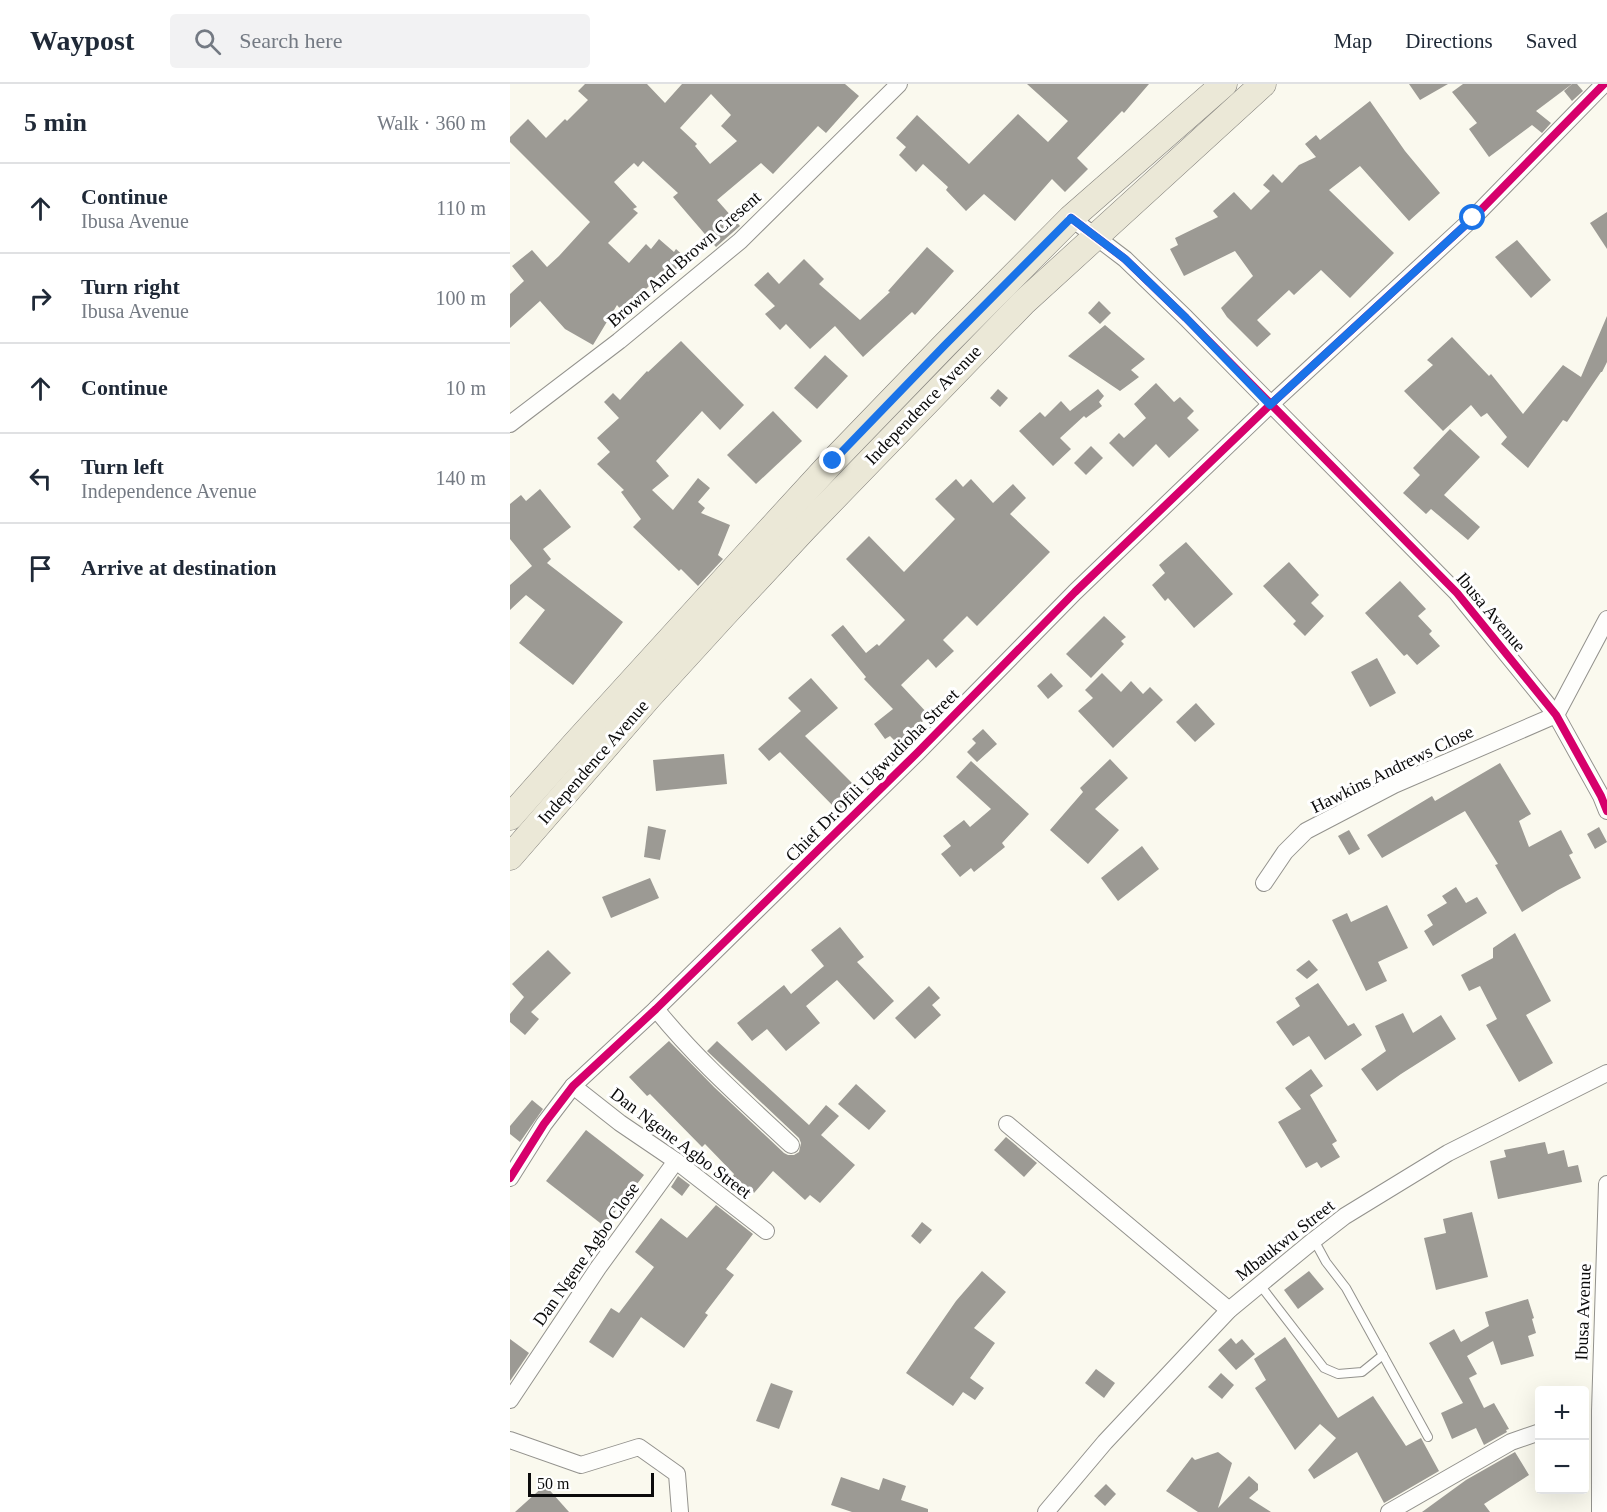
<!DOCTYPE html>
<html lang="en">
<head>
<meta charset="utf-8">
<style>
  :root { --surface:#fff; --page:#f2f2f3; --text:#1f2937; --muted:#747a83; --line:#e0e1e3 }
  body { margin:0; font-family:Georgia,serif; background:var(--page); color:var(--text) }
  .controls { position:absolute; right:18px; bottom:18px; display:grid; overflow:hidden; border-radius:6px; box-shadow:0 6px 24px #0002 }
  .controls button { width:54px; height:54px; display:grid; place-items:center; padding:0; border:0; border-bottom:2px solid var(--line); background:var(--surface); color:var(--text); font:30px sans-serif }
  .scale { position:absolute; left:18px; bottom:15px; width:126px; box-sizing:border-box; padding-left:6px; border:3px solid #0b0b0b; border-top:0; font-size:16px; line-height:21px; white-space:nowrap; color:#0b0b0b; -webkit-text-stroke:4px #fff; paint-order:stroke }
  .stop { position:absolute; width:18px; height:18px; margin:-14px; border:4px solid #1a73e8; border-radius:50%; background:#fff }
  .stop.end { background:#1a73e8; border-color:#fff; box-shadow:0 2px 6px #0008 }
  .list { margin:0; padding:0; list-style:none }
  h2 { display:flex; justify-content:space-between; align-items:center; height:78px; margin:0; padding:0 24px; font-size:26px }
  h2 small { font-size:20px; font-weight:400; color:var(--muted) }
  .list li { display:grid; grid-template-columns:39px 1fr auto; gap:18px; align-items:center; box-sizing:border-box; height:90px; padding:0 24px; border-top:2px solid var(--line) }
  .list b { display:block; font-size:22px; white-space:nowrap }
  .list p { margin:0; font-size:20px; white-space:nowrap; color:var(--muted) }
  .list em { font-size:20px; font-style:normal; color:var(--muted) }
  .icon { flex:none; width:33px; height:33px; fill:none; stroke:currentColor; stroke-width:2; stroke-linecap:round; stroke-linejoin:round }
  .map { position:relative; flex:none; width:1097px; height:1428px; overflow:hidden }
  header { display:flex; align-items:center; gap:36px; box-sizing:border-box; height:84px; padding:0 30px; background:var(--surface); border-bottom:2px solid var(--line) }
  header strong { font-size:28px }
  nav { display:flex; gap:33px; margin-inline-start:auto; font-size:21px }
  .search { width:420px; height:54px; background:var(--page); display:flex; align-items:center; gap:15px; box-sizing:border-box; padding:0 21px; border-radius:6px; color:var(--muted); font-size:22px }
  main { display:flex }
  aside { flex:1; background:var(--surface) }
  .map>svg:first-child { display:block }
  .building { fill:#9c9a94; fill-rule:evenodd }
  .lines { fill:none; stroke-linecap:round; stroke-linejoin:round }
  .lane-casing { stroke:#93928d; stroke-width:10 }
  .street-casing { stroke:#93928d; stroke-width:18 }
  .primary-casing { stroke:#807f7a; stroke-width:27 }
  .lane { stroke:#fefefc; stroke-width:8 }
  .street { stroke:#fefefc; stroke-width:16 }
  .primary { stroke:#ebe8d7; stroke-width:26 }
  .cycleway-casing { stroke:#fff; stroke-width:11 }
  .cycleway { stroke:#d6006c; stroke-width:8 }
  .route { stroke:#1a73e8; stroke-width:8 }
  .labels { text-anchor:middle; stroke-width:6; stroke-linejoin:round; paint-order:stroke }
  .street-label { font-size:18px; fill:#0b0b0b; stroke:#fff }
</style>
</head>
<body>
<header>
<strong>Waypost</strong>
<div class="search"><svg class="icon" aria-label="search" viewBox="0 0 24 24"><circle cx="10" cy="10" r="6"/><path d="M15 15l6 6"/></svg>Search here</div>
<nav><a>Map</a><a>Directions</a><a>Saved</a></nav>
</header>
<main>
<aside>
<h2>5 min<small>Walk · 360 m</small></h2>
<ul class="list">
<li><svg class="icon" aria-label="ahead" viewBox="0 0 24 24"><path d="M12 20V5M6 11l6-6 6 6"/></svg><div><b>Continue</b><p>Ibusa Avenue</p></div><em>110 m</em></li>
<li><svg class="icon" aria-label="right" viewBox="0 0 24 24"><path d="M7 20v-9h11M14 6l5 5-5 5"/></svg><div><b>Turn right</b><p>Ibusa Avenue</p></div><em>100 m</em></li>
<li><svg class="icon" aria-label="ahead" viewBox="0 0 24 24"><path d="M12 20V5M6 11l6-6 6 6"/></svg><div><b>Continue</b></div><em>10 m</em></li>
<li><svg class="icon" aria-label="left" viewBox="0 0 24 24"><path d="M17 20v-9H6M10 6l-5 5 5 5"/></svg><div><b>Turn left</b><p>Independence Avenue</p></div><em>140 m</em></li>
<li><svg class="icon" aria-label="arrive" viewBox="0 0 24 24"><path d="M6 21V4h12l-3 4 3 4H6"/></svg><div><b>Arrive at destination</b></div></li>
</ul>
</aside>
<div class="map">
<svg width="1097" height="1428" viewBox="0 0 1097 1428">
  <rect width="100%" height="100%" fill="#faf9ee"/>
  <!-- building -->
  <g class="building">
    <path d="M75,0H137L155,19L172,0H335L349,12L316,49L308,42L263,90L251,79L207,116L230,142L206,163L163,113L168,109L133,77L128,83L124,79L104,98L127,123L123,125L128,129L98,159L119,179L136,160L141,165L149,155L164,168L166,165L176,174L156,196L150,192L112,227L107,221L83,261L55,245L30,217L0,244V210L14,197L2,182L22,166L37,183L49,172L80,138L0,58V53L18,35L36,54L55,35L57,37L78,16L68,7ZM201,10L221,31L211,42L227,57L200,80L185,62L187,60L170,44Z"/>
    <polygon points="517,0 639,0 614,29 612,27 567,74 578,85 555,108 542,95 505,137 474,110 456,127 436,106 438,103 413,80 406,88 389,71 396,63 386,54 407,31 459,80 508,30 538,58 558,37"/>
    <polygon points="899,0 938,0 910,16"/>
    <polygon points="953,0 1062,0 1026,27 1041,39 1032,49 1022,41 979,73 959,45 967,39 942,8"/>
    <polygon points="1062,0 1067,0 1073,7 1062,17 1054,7"/>
    <polygon points="860,17 895,67 930,109 899,137 850,82 819,106 884,169 840,214 811,186 784,211 779,206 747,236 761,250 747,263 717,233 711,224 743,192 725,167 674,192 660,165 668,161 665,154 708,133 703,127 724,108 741,126 760,107 753,101 763,90 772,99 789,81 806,73 795,60 806,51 810,56"/>
    <polygon points="1097,128 1097,165 1080,139"/>
    <polygon points="1007,156 1041,196 1021,214 985,173"/>
    <polygon points="417,163 444,187 405,231 402,228 353,273 325,242 300,265 276,240 270,246 255,230 265,222 244,201 258,188 269,200 294,175 314,195 309,200 350,236 380,208 378,207"/>
    <polygon points="589,217 601,229 590,240 578,229"/>
    <polygon points="1097,232 1097,278 1092,288 1091,288 1057,338 1053,336 1018,384 991,360 997,353 977,329 971,333 961,321 933,347 894,307 923,281 917,276 942,253 979,292 981,290 1013,330 1053,281 1071,293"/>
    <polygon points="595,241 635,275 621,286 629,293 610,307 558,272"/>
    <polygon points="171,257 234,321 210,346 192,327 146,377 159,392 142,406 163,426 188,394 200,404 188,418 195,424 191,429 220,441 208,471 213,475 188,502 171,485 169,487 123,443 131,435 111,408 114,406 87,380 100,368 87,354 109,334 94,318 103,309 110,316 137,287 138,288"/>
    <polygon points="315,271 338,292 307,325 284,304"/>
    <polygon points="646,299 664,318 670,313 684,327 677,334 689,346 659,374 646,360 623,383 599,359 609,349 614,354 636,334 624,320"/>
    <polygon points="488,305 498,314 490,323 480,314"/>
    <polygon points="588,305 594,312 589,318 592,322 576,334 574,332 550,354 561,365 543,382 509,347 530,328 535,333 551,317 560,327"/>
    <polygon points="263,327 292,357 246,400 217,371"/>
    <polygon points="940,345 970,373 934,411 970,443 958,456 921,425 916,430 893,409 910,391 903,384"/>
    <polygon points="581,362 593,374 576,391 564,379"/>
    <polygon points="446,395 453,403 461,395 483,419 503,400 516,414 500,430 540,468 467,542 457,532 433,556 444,567 426,584 418,575 391,601 419,631 389,661 380,652 375,655 364,640 383,625 354,595 356,593 321,551 333,541 356,569 367,560 369,562 395,536 336,475 359,452 394,488 445,435 425,415"/>
    <polygon points="30,405 61,443 33,465 41,475 37,479 113,538 63,601 9,559 35,526 16,511 0,526 0,501 22,482 0,455 0,420 11,411 16,417"/>
    <polygon points="676,458 723,510 684,544 658,514 655,517 642,501 655,489 649,481"/>
    <polygon points="779,478 809,511 801,519 814,532 795,552 783,540 786,537 753,502"/>
    <polygon points="890,497 916,525 908,532 922,547 919,550 930,562 907,581 897,570 894,572 855,529"/>
    <polygon points="594,532 616,553 611,557 614,560 581,594 556,570"/>
    <polygon points="867,574 886,609 860,623 841,588"/>
    <polygon points="541,589 553,602 538,615 527,602"/>
    <polygon points="592,589 611,608 621,597 633,610 640,603 653,616 603,664 568,627 583,614 575,606"/>
    <polygon points="301,594 328,624 295,652 349,706 328,727 270,668 259,677 248,665 291,627 278,614"/>
    <polygon points="686,619 705,640 685,658 666,638"/>
    <polygon points="473,645 487,660 467,678 457,668 466,659 462,655"/>
    <polygon points="214,670 217,700 146,707 143,676"/>
    <polygon points="600,675 618,694 585,725 609,746 578,780 540,746 573,708 570,704"/>
    <polygon points="461,677 519,730 492,759 495,763 464,788 461,784 450,793 431,770 441,762 433,752 454,736 460,743 481,725 446,693"/>
    <polygon points="990,679 1021,730 1009,737 1019,763 1051,746 1063,769 1059,771 1071,794 1048,806 1012,828 985,781 988,780 955,727 872,774 857,751 922,712 925,717"/>
    <polygon points="138,742 156,746 150,776 134,773"/>
    <polygon points="1089,743 1097,758 1085,765 1077,750"/>
    <polygon points="839,746 850,765 839,771 828,752"/>
    <polygon points="632,762 649,785 608,817 591,794"/>
    <polygon points="140,794 149,814 101,834 92,813"/>
    <polygon points="946,803 956,819 967,813 977,829 923,862 914,847 923,841 917,831 937,819 932,812"/>
    <polygon points="877,821 898,864 868,878 877,897 856,907 822,836 837,829 841,838"/>
    <polygon points="330,843 354,873 347,878 384,917 364,936 327,896 296,922 310,939 276,967 257,945 242,957 227,939 274,901 281,910 314,882 301,866"/>
    <polygon points="1005,849 1041,917 1016,931 1043,979 1009,998 976,941 987,935 970,902 959,907 951,891 983,874 983,864"/>
    <polygon points="38,866 61,889 21,928 29,935 15,951 0,938 0,930 14,913 2,900"/>
    <polygon points="799,876 808,886 797,895 786,886"/>
    <polygon points="808,899 838,942 844,939 852,951 815,976 799,952 783,962 766,938 790,922 785,914"/>
    <polygon points="419,902 430,914 422,921 431,931 405,955 385,934"/>
    <polygon points="893,929 903,949 931,931 946,955 891,990 867,1007 851,985 876,967 865,942"/>
    <polygon points="159,957 204,1003 274,1069 278,1071 284,1071 289,1068 291,1059 289,1054 197,967 207,957 299,1041 316,1021 329,1032 311,1051 345,1081 310,1119 300,1111 295,1116 263,1087 244,1109 223,1092 224,1090 195,1060 192,1063 140,1010 137,1012 119,993"/>
    <polygon points="801,985 813,1002 800,1011 827,1057 822,1060 830,1073 811,1084 807,1078 796,1084 768,1038 791,1025 775,1004"/>
    <polygon points="346,1000 376,1027 359,1046 328,1020"/>
    <polygon points="22,1016 33,1025 10,1058 0,1050 0,1042"/>
    <polygon points="76,1046 134,1091 94,1142 36,1097"/>
    <polygon points="496,1053 527,1079 514,1093 484,1066"/>
    <polygon points="1035,1058 1038,1070 1054,1066 1058,1083 1068,1081 1072,1098 988,1115 980,1077 996,1073 994,1066"/>
    <polygon points="168,1092 180,1101 172,1112 161,1103"/>
    <polygon points="206,1121 243,1150 216,1185 224,1191 195,1229 198,1231 174,1264 131,1233 103,1274 79,1258 101,1224 109,1229 144,1183 125,1168 151,1134 177,1154"/>
    <polygon points="962,1128 978,1193 926,1206 914,1154 936,1149 933,1135"/>
    <polygon points="412,1138 422,1146 410,1160 401,1152"/>
    <polygon points="472,1187 496,1208 464,1244 485,1259 460,1294 474,1304 465,1316 453,1308 443,1322 396,1289 446,1217"/>
    <polygon points="799,1187 814,1205 788,1225 774,1206"/>
    <polygon points="1018,1215 1024,1234 1022,1235 1026,1249 1018,1252 1024,1272 991,1281 983,1257 957,1272 967,1290 959,1294 974,1324 984,1319 999,1345 996,1346 997,1348 974,1361 966,1344 942,1355 931,1329 953,1319 919,1259 944,1245 951,1258 979,1242 975,1228"/>
    <polygon points="775,1253 828,1334 863,1312 896,1362 911,1354 929,1387 874,1419 847,1368 804,1395 798,1386 826,1354 810,1340 785,1366 745,1304 756,1296 744,1275"/>
    <polygon points="721,1254 726,1260 732,1255 745,1270 726,1286 708,1266"/>
    <polygon points="0,1255 19,1269 0,1297"/>
    <polygon points="586,1285 605,1299 594,1314 575,1299"/>
    <polygon points="711,1289 724,1301 712,1315 698,1303"/>
    <polygon points="261,1299 283,1307 269,1345 246,1337"/>
    <polygon points="708,1368 722,1379 708,1424 739,1392 748,1400 748,1406 739,1414 761,1428 688,1428 656,1407 682,1373 685,1376"/>
    <polygon points="1005,1368 1019,1391 974,1420 980,1428 912,1428 956,1396"/>
    <polygon points="331,1393 369,1406 373,1394 396,1402 391,1416 418,1425 418,1428 342,1428 321,1421"/>
    <polygon points="596,1400 606,1410 595,1422 584,1412"/>
    <polygon points="35,1401 59,1428 5,1428"/>
  </g>
  <g class="lines">
    <defs>
      <g id="lane">
        <polyline points="804,1156 816,1178 836,1204 918,1353"/>
        <polyline points="750,1201 814,1284 828,1290 852,1288 873,1271"/>
      </g>
      <g id="street">
        <polyline points="561,134 615,175 676,234 947,509 1046,631 1091,712 1097,727"/>
        <polyline points="0,340 109,257 230,157 389,0"/>
        <polyline points="754,799 775,768 796,747 884,701 1046,631 1097,535"/>
        <path d="M146,925C186,975 234,1017 281,1061"/>
        <polyline points="63,1002 110,1039 166,1077 256,1147"/>
        <polyline points="497,1040 719,1226"/>
        <polyline points="0,1094 34,1040 63,1002 146,925 407,669 565,508 760,321 963,134 1094,0"/>
        <polyline points="0,1316 88,1184 166,1077"/>
        <polyline points="0,1356 71,1381 129,1363 167,1390 170,1428"/>
        <polyline points="536,1428 595,1358 719,1226 804,1156 835,1132 938,1069 1097,989"/>
        <polyline points="879,1428 1001,1358 1030,1348"/>
        <polyline points="1090,1428 1090,1327 1097,1100"/>
      </g>
      <g id="primary">
        <polyline points="0,733 64,661 256,450 323,377 435,261 561,134 714,0"/>
        <polyline points="0,773 139,613 213,532 295,444 513,219 753,0"/>
      </g>
    </defs>
    <!-- lane casing -->
    <use href="#lane" class="lane-casing"/>
    <!-- street casing -->
    <use href="#street" class="street-casing"/>
    <!-- primary casing -->
    <use href="#primary" class="primary-casing"/>
    <!-- lane -->
    <use href="#lane" class="lane"/>
    <!-- street -->
    <use href="#street" class="street"/>
    <!-- primary -->
    <use href="#primary" class="primary"/>
    <defs>
      <g id="cycleway">
        <polyline points="561,134 615,175 676,234 947,509 1046,631 1091,712 1097,727"/>
        <polyline points="0,1094 34,1040 63,1002 146,925 407,669 565,508 760,321 963,134 1094,0"/>
      </g>
    </defs>
    <!-- cycleway casing -->
    <use href="#cycleway" class="cycleway-casing"/>
    <!-- cycleway -->
    <use href="#cycleway" class="cycleway"/>
  </g>
  <g class="lines">
    <!-- route -->
    <polyline class="route" points="323,377 435,261 561,134 615,175 676,234 760,321 963,134"/>
  </g>
  <g class="labels">
    <!-- street labels -->
    <g class="street-label">
      <text transform="translate(174 175) rotate(-41)" y="6">Brown And Brown Cresent</text>
      <text transform="translate(413 321) rotate(-46)" y="6">Independence Avenue</text>
      <text transform="translate(981 528) rotate(50)" y="6">Ibusa Avenue</text>
      <text transform="translate(83 678) rotate(-49)" y="6">Independence Avenue</text>
      <text transform="translate(882 685) rotate(-26)" y="6">Hawkins Andrews Close</text>
      <text transform="translate(362 691) rotate(-45)" y="6">Chief Dr.Ofili Ugwudioha Street</text>
      <text transform="translate(171 1059) rotate(37)" y="6">Dan Ngene Agbo Street</text>
      <text transform="translate(775 1156) rotate(-38)" y="6">Mbaukwu Street</text>
      <text transform="translate(76 1170) rotate(-55)" y="6">Dan Ngene Agbo Close</text>
      <text transform="translate(1073 1228) rotate(-88)" y="6">Ibusa Avenue</text>
    </g>
  </g>
</svg>
<div class="controls">
<button>+</button>
<button>−</button>
</div>
<div class="scale">50 m</div>
<div class="stop" style="left:963px;top:134px"></div>
<div class="stop end" style="left:323px;top:377px"></div>
</div>
</main>
</body>
</html>
